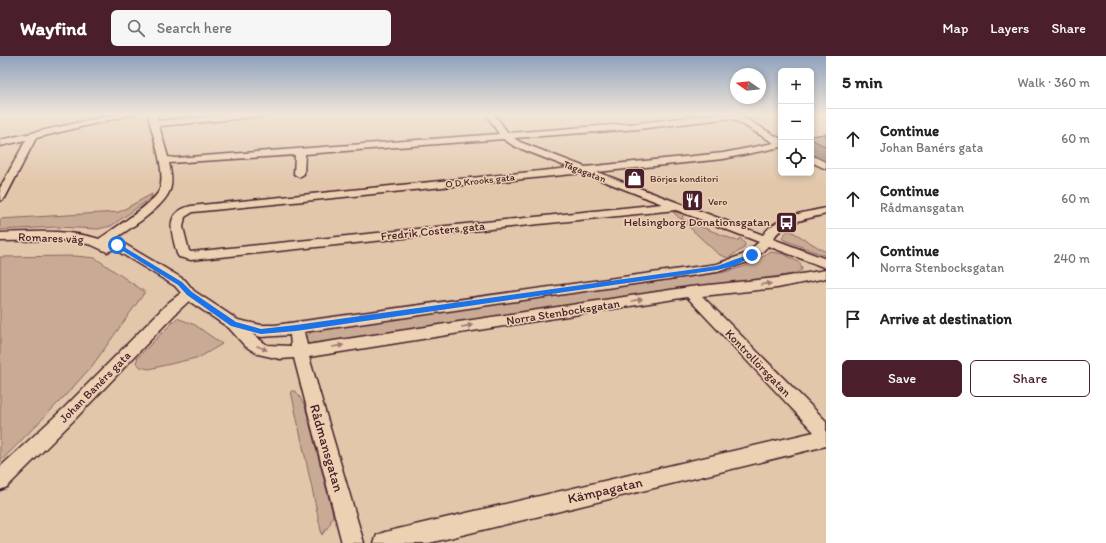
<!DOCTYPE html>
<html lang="en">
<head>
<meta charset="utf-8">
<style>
  :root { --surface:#fff; --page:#f6f6f6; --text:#222; --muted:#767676; --line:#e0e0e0; --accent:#4a1f2b }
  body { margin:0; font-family:Itim,sans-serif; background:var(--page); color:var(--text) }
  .controls { position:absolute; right:12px; top:12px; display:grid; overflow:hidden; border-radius:6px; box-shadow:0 2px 6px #0003 }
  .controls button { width:36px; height:36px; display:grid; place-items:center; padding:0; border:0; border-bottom:1px solid var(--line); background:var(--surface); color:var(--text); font:20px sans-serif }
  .compass { position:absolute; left:730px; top:12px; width:36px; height:36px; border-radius:50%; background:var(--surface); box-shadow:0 2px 6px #0003; rotate:284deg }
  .stop { position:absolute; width:12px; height:12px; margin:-9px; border:3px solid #1a73e8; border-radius:50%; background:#fff }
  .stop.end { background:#1a73e8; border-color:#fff; box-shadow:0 1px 4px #0008 }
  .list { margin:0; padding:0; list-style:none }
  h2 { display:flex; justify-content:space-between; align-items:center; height:52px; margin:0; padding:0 16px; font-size:17px }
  h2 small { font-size:13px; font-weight:400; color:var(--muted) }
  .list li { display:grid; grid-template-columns:26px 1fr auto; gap:12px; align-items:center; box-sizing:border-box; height:60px; padding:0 16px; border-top:1px solid var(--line) }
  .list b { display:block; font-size:15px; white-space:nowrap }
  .list p { margin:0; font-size:13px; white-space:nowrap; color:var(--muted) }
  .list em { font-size:13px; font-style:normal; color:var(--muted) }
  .actions { display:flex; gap:8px; padding:12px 16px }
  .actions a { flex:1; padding:9px 0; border:1px solid var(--accent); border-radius:6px; text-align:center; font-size:14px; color:var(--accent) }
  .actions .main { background:var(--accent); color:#fff }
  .icon { flex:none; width:22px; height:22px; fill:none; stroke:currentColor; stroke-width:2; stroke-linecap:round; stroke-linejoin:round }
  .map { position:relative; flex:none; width:826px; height:487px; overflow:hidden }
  header { display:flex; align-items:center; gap:24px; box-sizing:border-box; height:56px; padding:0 20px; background:var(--accent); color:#fff }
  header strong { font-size:19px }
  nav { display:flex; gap:22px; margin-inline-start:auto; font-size:14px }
  .search { width:280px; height:36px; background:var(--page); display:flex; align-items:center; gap:10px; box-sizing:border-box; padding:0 14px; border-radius:6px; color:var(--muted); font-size:15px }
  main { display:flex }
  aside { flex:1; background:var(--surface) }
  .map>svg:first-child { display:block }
  .green { fill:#c9ab95; stroke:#8a6560 }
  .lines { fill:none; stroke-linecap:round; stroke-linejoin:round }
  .minor-casing { stroke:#4a1f2b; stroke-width:3 }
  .minor { fill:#ecd2b3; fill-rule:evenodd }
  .wall { fill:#9e8374; stroke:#4a1f2b }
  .building { fill:#b89887; stroke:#4a1f2b }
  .oneway { fill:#9b786f }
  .route { fill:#1a73e8 }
  .labels { text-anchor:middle; stroke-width:3; stroke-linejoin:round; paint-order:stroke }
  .far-street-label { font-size:10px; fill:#4a1f2b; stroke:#ecd2b3 }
  .far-poi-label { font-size:10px; fill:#4a1f2b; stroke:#ecd2b3; text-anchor:start }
  .poi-label { font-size:12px; fill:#4a1f2b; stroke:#ecd2b3; text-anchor:end }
  .street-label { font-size:12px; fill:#4a1f2b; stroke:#ecd2b3 }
  .near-street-label { font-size:14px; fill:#4a1f2b; stroke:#ecd2b3 }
</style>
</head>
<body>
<header>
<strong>Wayfind</strong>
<div class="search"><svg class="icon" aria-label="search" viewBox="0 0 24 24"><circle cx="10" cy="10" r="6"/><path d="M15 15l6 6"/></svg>Search here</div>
<nav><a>Map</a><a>Layers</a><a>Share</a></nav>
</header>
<main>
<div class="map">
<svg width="826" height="487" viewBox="0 0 826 487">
  <rect width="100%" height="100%" fill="#e2c7ab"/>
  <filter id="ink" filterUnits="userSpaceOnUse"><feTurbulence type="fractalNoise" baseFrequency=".025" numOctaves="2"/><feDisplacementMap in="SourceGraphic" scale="8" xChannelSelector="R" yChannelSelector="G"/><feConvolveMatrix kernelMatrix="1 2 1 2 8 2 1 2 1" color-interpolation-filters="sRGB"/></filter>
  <g filter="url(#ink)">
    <!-- green -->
    <g class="green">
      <polygon points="152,138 151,142 111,170 98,173 56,171 0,174 0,163 119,156"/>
      <polygon points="672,155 684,158 682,163 737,185 740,182 745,188 744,192 728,202 718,198"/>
      <polygon points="787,175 791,175 826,196 826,200 784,184 782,182"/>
      <polygon points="771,196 784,198 800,207 802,214 794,218 308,288 305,286 306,281 313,274 725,216 746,210"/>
      <polygon points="75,200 95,202 145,236 92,310 64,341 0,406 0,201"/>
      <polygon points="177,262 195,269 222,288 200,301 149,313 141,311 136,307 138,301"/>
      <polygon points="291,335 296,335 305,350 333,459 330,468 322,479"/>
    </g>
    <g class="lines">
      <defs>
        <g id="minor">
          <polygon points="117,58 134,58 36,82 5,142 0,145 0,132 26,84 0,90 0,84"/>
          <path d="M148,58H156L158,65L235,58H273L269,60L159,70L168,101L175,102L499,78L486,58H494L508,77L638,67L715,58H744L741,60L781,83V91L723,103L597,116L763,179C777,159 804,157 826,152V158C807,163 784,165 773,183L826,203V212L768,190L754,204L717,216L304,276L307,289L690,231L777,222L826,214V222L777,232L702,240L826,365V390L429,487H374L377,479L385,476L814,376L687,241L309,301L364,487H342L294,302L280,303L258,298L245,290L229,272L189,245L178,255L76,362L7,431L0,434V411L64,352L168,247L181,237L175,230L114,193L107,196L92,189L70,184L0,185V177C33,176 66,173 99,183C112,174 156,146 160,133C166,112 152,80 148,58ZM731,62L774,87L723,97L585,111L520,86L514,82L638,73ZM503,83L514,90L570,112L191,150C163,157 172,177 177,198L179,201L191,204L676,154L759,186L745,198L717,208L275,269H261L238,264L194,235L185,224L121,186L112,185C128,173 163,153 170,134C173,126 171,116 169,107L295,99L294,118L299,121L304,118L305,98ZM583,117L662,148L191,196L189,195L183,171L185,161L193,156ZM252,278L261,281L290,279L291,290L267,289Z"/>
          <polygon points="811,99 826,106 826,113 811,106"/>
        </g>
      </defs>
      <!-- minor casing -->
      <use href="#minor" class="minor-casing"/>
      <!-- minor -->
      <use href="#minor" class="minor"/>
    </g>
    <!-- wall -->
    <polygon class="wall" points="826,78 826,106 811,98 811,80"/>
    <!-- building -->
    <polygon class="building" points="826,78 826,91 811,83 811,80"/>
    <!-- one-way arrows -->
    <defs><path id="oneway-solid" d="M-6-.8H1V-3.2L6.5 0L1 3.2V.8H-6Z"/></defs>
    <g class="oneway">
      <use href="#oneway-solid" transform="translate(766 228) rotate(-6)"/>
      <use href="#oneway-solid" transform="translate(637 244) rotate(-9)"/>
      <use href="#oneway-solid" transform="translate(467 270) rotate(-9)"/>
      <use href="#oneway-solid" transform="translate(338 290) rotate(-9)"/>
      <use href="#oneway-solid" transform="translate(262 292) rotate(22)"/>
    </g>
  </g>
  <!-- sky -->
  <linearGradient id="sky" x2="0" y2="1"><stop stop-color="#8ea2bc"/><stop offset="0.46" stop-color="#f2e6d9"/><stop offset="1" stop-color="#f2e6d9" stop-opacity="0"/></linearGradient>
  <rect width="826" height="127" fill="url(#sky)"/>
  <!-- route -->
  <path class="route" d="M115,188H119L182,226L192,236L236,266L261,273L296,269L717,210C725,208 751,196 755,199L734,210L717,214L296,275L261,278L231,270L187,239L178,229L115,190Z"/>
  <!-- icons -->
  <defs>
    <symbol id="shop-square" viewBox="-11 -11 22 22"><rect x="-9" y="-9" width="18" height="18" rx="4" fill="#4a1f2b" stroke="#ecd2b3"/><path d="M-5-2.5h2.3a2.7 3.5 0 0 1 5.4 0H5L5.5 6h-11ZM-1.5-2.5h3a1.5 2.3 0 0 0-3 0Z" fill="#fff"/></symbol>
    <symbol id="restaurant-square" viewBox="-11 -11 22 22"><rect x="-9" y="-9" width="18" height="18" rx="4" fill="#4a1f2b" stroke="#ecd2b3"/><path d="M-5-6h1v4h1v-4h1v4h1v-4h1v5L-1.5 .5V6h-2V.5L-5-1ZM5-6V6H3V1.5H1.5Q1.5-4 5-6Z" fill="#fff"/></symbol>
    <symbol id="bus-square" viewBox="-11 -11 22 22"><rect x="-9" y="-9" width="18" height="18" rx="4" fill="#4a1f2b" stroke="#ecd2b3"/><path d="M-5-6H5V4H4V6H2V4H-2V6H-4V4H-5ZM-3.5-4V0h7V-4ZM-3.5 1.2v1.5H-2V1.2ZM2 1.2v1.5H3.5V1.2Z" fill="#fff"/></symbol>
  </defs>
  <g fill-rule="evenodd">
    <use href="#shop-square" x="622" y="110" width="25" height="25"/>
    <use href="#restaurant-square" x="680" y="132" width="25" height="25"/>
    <use href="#bus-square" x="774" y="154" width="25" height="25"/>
  </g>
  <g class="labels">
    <!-- far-street labels -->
    <g class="far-street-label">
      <text transform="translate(585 115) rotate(21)" y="4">Tågagatan</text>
      <text transform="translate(480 124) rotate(-6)" y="4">O D Krooks gata</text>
    </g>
    <!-- far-poi labels -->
    <g class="far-poi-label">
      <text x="650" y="126">Börjes konditori</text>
      <text x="708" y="149">Vero</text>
    </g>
    <!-- poi labels -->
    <g class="poi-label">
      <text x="770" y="170">Helsingborg Donationsgatan</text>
    </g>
    <!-- street labels -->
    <g class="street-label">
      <text transform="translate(433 175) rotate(-6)" y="4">Fredrik Cösters gata</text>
      <text transform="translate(51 182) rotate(2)" y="4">Romares väg</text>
      <text transform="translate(563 256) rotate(-9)" y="4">Norra Stenbocksgatan</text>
      <text transform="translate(758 307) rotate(46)" y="4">Kontrollörsgatan</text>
      <text transform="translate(95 331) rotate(-45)" y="4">Johan Banérs gata</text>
    </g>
    <!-- near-street labels -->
    <g class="near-street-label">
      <text transform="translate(327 392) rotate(74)" y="5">Rådmansgatan</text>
      <text transform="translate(605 434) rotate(-13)" y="5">Kämpagatan</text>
    </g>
  </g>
</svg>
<div class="controls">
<button>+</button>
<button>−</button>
<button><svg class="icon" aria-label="locate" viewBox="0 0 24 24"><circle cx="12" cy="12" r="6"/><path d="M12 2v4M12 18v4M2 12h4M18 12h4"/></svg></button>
</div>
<svg class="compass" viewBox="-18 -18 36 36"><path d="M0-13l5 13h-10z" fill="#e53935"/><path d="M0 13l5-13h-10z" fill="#767676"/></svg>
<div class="stop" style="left:117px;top:189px"></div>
<div class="stop end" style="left:752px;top:199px"></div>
</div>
<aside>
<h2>5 min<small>Walk · 360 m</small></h2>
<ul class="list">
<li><svg class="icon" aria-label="ahead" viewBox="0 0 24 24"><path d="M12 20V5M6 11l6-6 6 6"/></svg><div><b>Continue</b><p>Johan Banérs gata</p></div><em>60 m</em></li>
<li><svg class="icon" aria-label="ahead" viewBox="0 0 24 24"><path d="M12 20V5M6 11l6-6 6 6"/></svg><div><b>Continue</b><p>Rådmansgatan</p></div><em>60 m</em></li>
<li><svg class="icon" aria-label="ahead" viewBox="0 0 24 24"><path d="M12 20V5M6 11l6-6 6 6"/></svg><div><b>Continue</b><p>Norra Stenbocksgatan</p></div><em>240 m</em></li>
<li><svg class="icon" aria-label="arrive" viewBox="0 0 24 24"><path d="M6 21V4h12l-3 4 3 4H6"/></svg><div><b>Arrive at destination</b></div></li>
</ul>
<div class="actions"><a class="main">Save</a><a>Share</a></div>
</aside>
</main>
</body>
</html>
